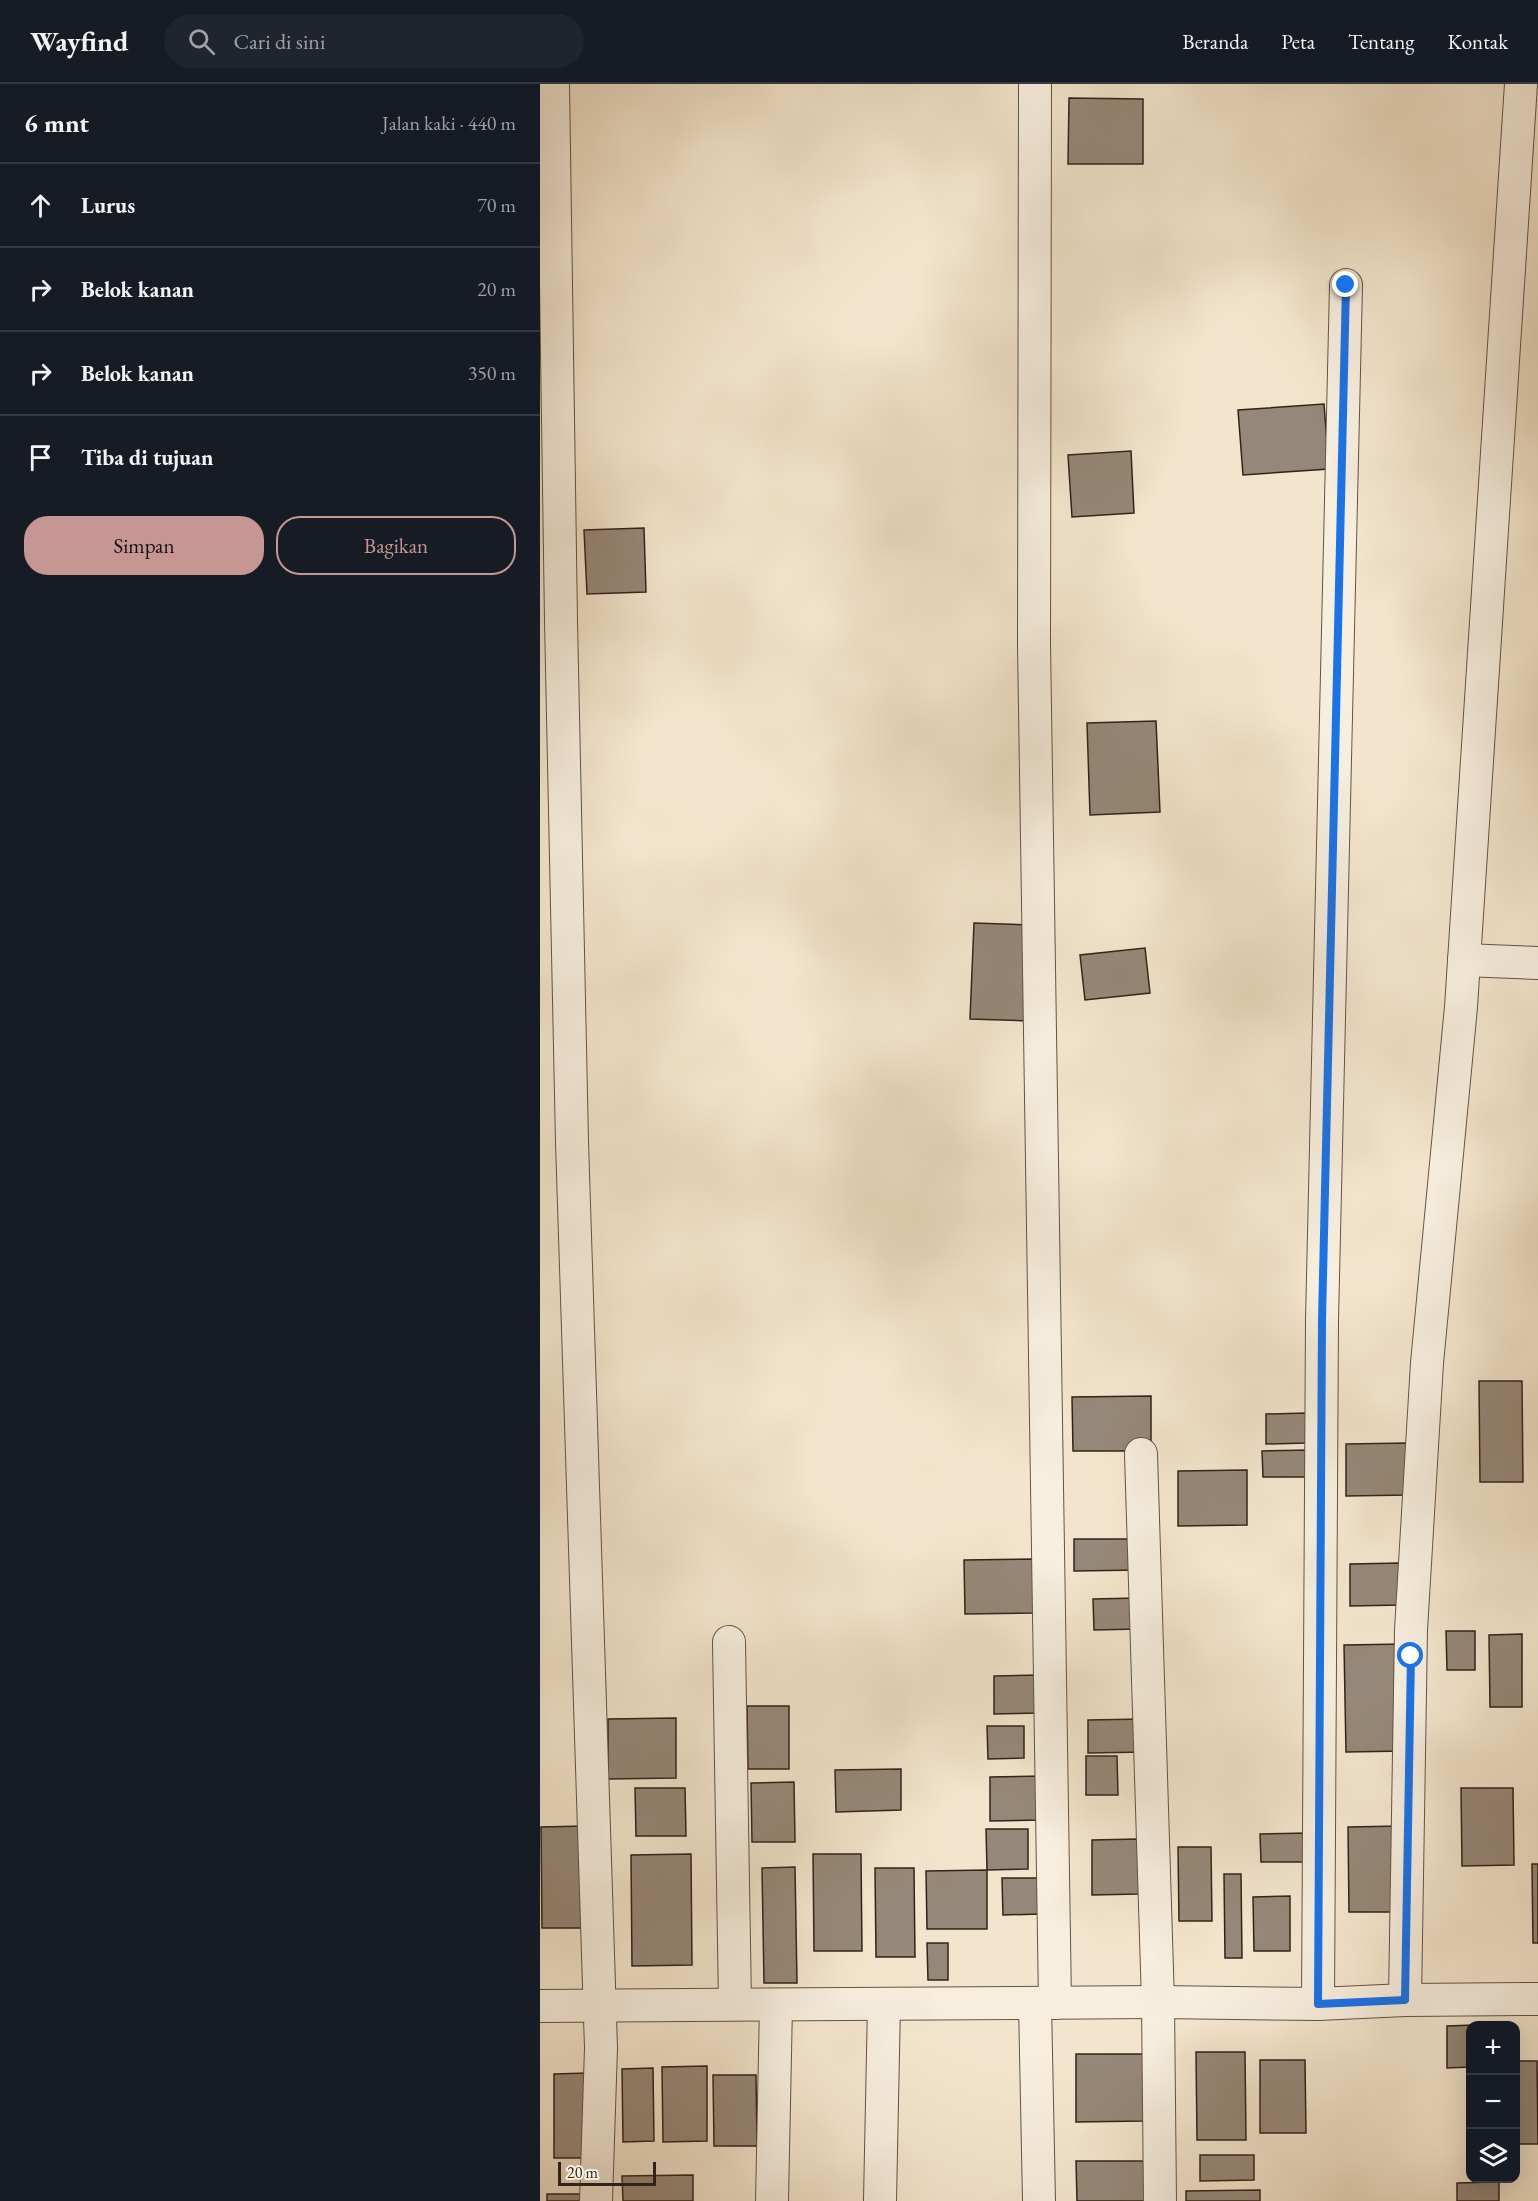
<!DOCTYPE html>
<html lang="id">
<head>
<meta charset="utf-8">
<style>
  :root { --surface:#171b24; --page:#20242c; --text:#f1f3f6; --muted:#9ea1a6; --line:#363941; --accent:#c59692 }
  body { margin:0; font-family:"EB Garamond",serif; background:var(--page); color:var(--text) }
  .controls { position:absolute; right:18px; bottom:18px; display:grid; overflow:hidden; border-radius:12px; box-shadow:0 6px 24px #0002 }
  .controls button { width:54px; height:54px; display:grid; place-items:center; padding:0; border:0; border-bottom:2px solid var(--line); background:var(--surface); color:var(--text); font:30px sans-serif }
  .scale { position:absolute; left:18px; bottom:15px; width:98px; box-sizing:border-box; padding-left:6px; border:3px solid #31231b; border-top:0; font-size:16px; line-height:21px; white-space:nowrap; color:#31231b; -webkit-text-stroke:4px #f7eede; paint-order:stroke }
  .stop { position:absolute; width:18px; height:18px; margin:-14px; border:4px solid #1a73e8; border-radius:50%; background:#fff }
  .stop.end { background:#1a73e8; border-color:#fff; box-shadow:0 2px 6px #0008 }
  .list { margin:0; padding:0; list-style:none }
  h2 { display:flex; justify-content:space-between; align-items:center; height:78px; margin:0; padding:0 24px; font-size:26px }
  h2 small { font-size:20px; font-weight:400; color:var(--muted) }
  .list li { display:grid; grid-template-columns:39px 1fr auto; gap:18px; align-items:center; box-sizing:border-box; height:84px; padding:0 24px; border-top:2px solid var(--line) }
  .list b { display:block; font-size:22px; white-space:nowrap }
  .list em { font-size:20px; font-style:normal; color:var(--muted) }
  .actions { display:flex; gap:12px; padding:18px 24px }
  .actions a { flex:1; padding:14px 0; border:2px solid var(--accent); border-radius:24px; text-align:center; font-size:21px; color:var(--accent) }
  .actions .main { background:var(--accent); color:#111 }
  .icon { flex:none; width:33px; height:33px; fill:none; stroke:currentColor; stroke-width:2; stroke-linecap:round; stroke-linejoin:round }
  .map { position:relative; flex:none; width:998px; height:2117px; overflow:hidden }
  header { display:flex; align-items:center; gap:36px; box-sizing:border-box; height:84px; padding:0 30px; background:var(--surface); border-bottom:2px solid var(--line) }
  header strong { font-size:28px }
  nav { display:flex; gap:33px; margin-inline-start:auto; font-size:21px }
  .search { width:420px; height:54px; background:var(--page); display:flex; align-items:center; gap:15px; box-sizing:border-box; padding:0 21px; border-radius:33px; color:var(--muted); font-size:22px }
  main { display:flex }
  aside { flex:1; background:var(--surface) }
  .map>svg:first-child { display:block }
  .building { fill:#968878; stroke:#31231b; stroke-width:1.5 }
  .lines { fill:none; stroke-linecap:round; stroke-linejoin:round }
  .minor-casing { stroke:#625448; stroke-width:34 }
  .minor { stroke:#f7eede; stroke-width:32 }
  .route { stroke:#1a73e8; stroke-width:8 }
</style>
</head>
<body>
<header>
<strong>Wayfind</strong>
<div class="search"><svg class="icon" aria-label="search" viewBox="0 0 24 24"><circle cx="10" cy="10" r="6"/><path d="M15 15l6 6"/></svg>Cari di sini</div>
<nav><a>Beranda</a><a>Peta</a><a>Tentang</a><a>Kontak</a></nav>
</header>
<main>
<aside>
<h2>6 mnt<small>Jalan kaki · 440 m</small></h2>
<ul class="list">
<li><svg class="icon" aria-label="ahead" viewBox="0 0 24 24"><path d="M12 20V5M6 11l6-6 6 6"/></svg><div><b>Lurus</b></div><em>70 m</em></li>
<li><svg class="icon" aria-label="right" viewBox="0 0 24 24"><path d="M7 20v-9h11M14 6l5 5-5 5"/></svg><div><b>Belok kanan</b></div><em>20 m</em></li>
<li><svg class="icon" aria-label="right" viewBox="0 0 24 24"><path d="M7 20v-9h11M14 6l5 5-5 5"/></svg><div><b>Belok kanan</b></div><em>350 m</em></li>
<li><svg class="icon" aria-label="arrive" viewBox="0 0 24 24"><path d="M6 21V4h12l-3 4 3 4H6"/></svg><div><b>Tiba di tujuan</b></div></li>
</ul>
<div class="actions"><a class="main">Simpan</a><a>Bagikan</a></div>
</aside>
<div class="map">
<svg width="998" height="2117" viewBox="0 0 998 2117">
  <rect width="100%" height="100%" fill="#f3e5cd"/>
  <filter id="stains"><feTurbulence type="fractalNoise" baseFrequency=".00333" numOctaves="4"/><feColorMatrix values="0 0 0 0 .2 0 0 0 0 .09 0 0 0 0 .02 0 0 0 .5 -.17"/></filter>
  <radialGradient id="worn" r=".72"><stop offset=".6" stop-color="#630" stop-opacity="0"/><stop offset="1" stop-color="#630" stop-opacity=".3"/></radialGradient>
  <!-- building -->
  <g class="building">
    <polygon points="529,14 603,15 603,80 528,80"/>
    <polygon points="784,320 789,385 703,391 698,326"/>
    <polygon points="591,367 594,429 532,433 528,371"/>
    <polygon points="104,444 106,508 47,510 44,446"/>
    <polygon points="616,637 620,728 550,731 547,639"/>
    <polygon points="434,839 494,841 490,937 430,935"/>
    <polygon points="605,864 610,909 545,916 540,871"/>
    <polygon points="939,1297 982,1297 983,1398 940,1398"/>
    <polygon points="611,1312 611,1367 533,1367 532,1313"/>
    <polygon points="766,1329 766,1359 726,1360 726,1330"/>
    <polygon points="869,1359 869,1411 806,1412 806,1360"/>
    <polygon points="770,1366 770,1393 723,1393 722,1367"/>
    <polygon points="707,1386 707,1441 638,1442 638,1387"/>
    <polygon points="534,1455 599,1455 599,1486 534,1487"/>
    <polygon points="495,1475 495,1529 425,1530 424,1476"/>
    <polygon points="861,1479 861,1521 810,1522 810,1480"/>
    <polygon points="598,1514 598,1545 554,1546 553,1515"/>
    <polygon points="906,1547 935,1547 935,1586 907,1586"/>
    <polygon points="982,1550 982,1623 950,1623 949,1551"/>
    <polygon points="864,1560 865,1667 806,1668 804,1561"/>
    <polygon points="500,1591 500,1629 454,1630 454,1592"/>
    <polygon points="207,1622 249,1622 249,1685 208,1685"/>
    <polygon points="136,1634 136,1694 68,1695 68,1635"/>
    <polygon points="604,1635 605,1668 548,1669 548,1636"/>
    <polygon points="447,1642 484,1642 484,1674 448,1675"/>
    <polygon points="546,1672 577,1672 578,1711 546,1711"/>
    <polygon points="361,1685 361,1726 296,1728 295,1686"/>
    <polygon points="502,1692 502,1736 450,1737 450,1693"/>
    <polygon points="254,1698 255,1758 212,1758 211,1699"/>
    <polygon points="95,1704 145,1704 146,1752 96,1752"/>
    <polygon points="921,1704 973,1704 974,1781 922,1782"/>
    <polygon points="44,1742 45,1844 2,1844 1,1743"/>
    <polygon points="861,1742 862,1828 809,1828 808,1743"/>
    <polygon points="446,1745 488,1745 488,1785 447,1786"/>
    <polygon points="768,1749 768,1778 721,1778 720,1750"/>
    <polygon points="598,1755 599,1810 552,1811 552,1756"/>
    <polygon points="638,1763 671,1763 672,1837 639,1837"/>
    <polygon points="151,1770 152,1881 92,1882 91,1771"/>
    <polygon points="273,1770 321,1770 322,1867 274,1867"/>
    <polygon points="992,1780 998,1780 998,1859 993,1859"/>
    <polygon points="255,1783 257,1899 224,1899 222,1784"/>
    <polygon points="335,1784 374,1784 375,1873 336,1873"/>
    <polygon points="447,1786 447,1845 387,1845 386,1787"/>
    <polygon points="684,1790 701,1790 702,1874 685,1874"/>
    <polygon points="462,1794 500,1794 500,1830 463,1831"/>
    <polygon points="750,1812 750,1867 714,1867 713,1813"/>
    <polygon points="387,1859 408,1859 408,1896 388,1896"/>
    <polygon points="936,1941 930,1942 930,1983 907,1984 907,1942"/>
    <polygon points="656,1968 705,1968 706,2056 657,2056"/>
    <polygon points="536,1970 603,1970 604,2037 536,2038"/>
    <polygon points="720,1976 765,1976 766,2049 720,2049"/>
    <polygon points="975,1977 997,1977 998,2060 975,2060"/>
    <polygon points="167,1982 167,2057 123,2058 122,1983"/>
    <polygon points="113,1984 114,2057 83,2058 82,1985"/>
    <polygon points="47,1989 48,2074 14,2074 14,1990"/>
    <polygon points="173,1991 216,1991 217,2062 174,2062"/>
    <polygon points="660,2071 714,2071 714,2096 660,2097"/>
    <polygon points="536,2077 610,2077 610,2117 537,2117"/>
    <polygon points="153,2091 153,2117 83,2117 82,2092"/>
    <polygon points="959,2098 959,2117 917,2117 917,2099"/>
    <polygon points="720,2106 720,2117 646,2117 646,2107"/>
    <rect x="7" y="2110" width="39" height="7"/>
  </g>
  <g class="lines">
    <defs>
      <g id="minor">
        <polyline points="13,0 21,537 32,1058 61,1964 56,2117"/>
        <polyline points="495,0 494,560 515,1919"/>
        <polyline points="924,876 998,879"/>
        <polyline points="601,1370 618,1918 620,2117"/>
        <polyline points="189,1558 195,1920"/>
        <polyline points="865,1916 871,1546 887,1279 921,923 981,0"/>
        <polyline points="495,1919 499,2117"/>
        <polyline points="778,1920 782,1236 806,201"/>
        <polyline points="0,1922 618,1918 778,1920 865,1916 998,1915"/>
        <polyline points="232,2117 236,1921"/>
        <polyline points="340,2117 344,1920"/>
      </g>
    </defs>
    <!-- minor casing -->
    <use href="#minor" class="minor-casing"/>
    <!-- minor -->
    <use href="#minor" class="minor"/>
  </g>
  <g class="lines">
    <!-- route -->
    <polyline class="route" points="806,201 782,1236 778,1920 865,1916 871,1572"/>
  </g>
  <rect width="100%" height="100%" filter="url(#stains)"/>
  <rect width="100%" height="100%" fill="url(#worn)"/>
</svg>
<div class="controls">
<button>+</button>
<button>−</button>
<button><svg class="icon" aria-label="layers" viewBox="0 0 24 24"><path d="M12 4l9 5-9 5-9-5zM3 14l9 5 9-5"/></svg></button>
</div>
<div class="scale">20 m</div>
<div class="stop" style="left:871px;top:1572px"></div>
<div class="stop end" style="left:806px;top:201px"></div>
</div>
</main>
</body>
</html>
